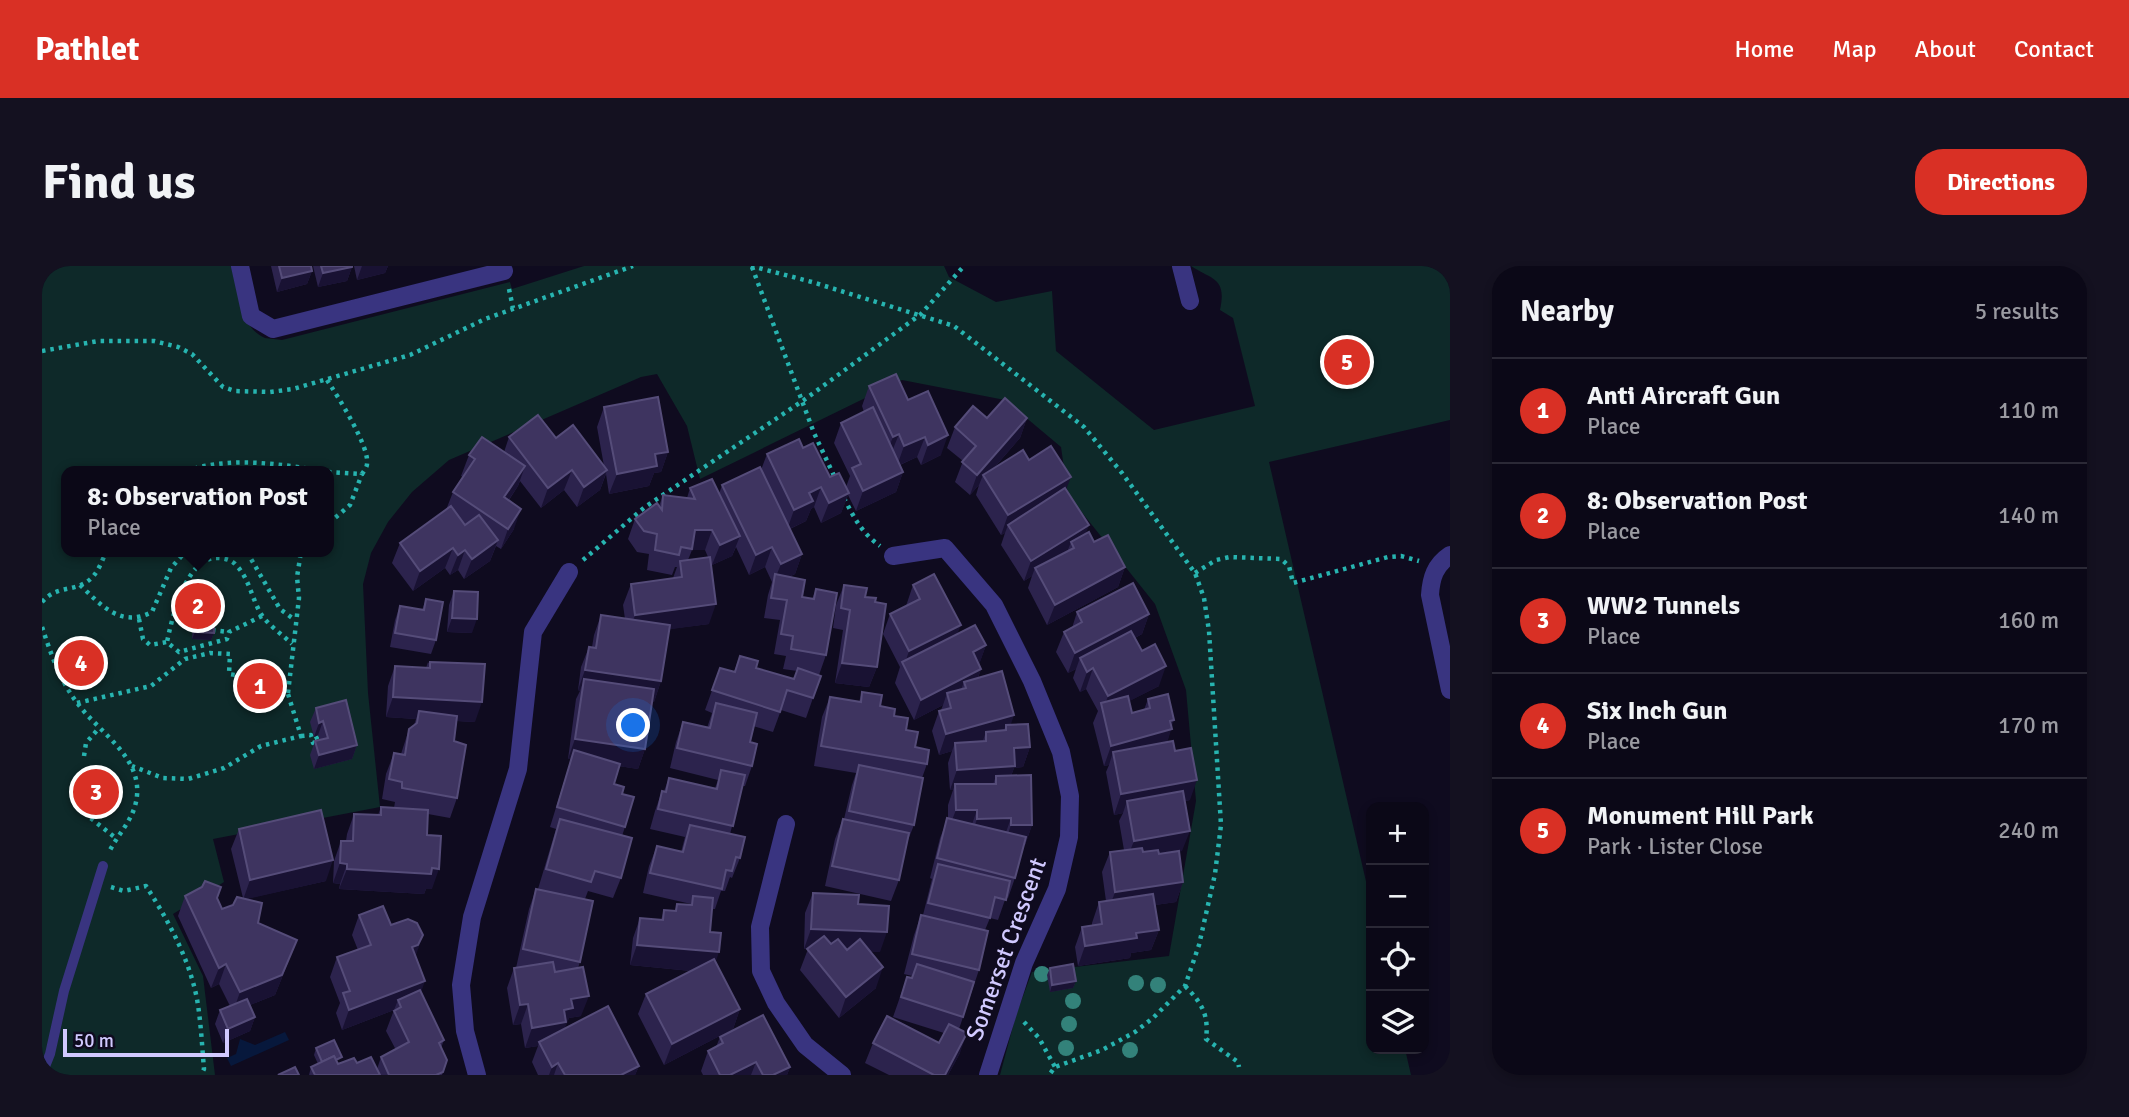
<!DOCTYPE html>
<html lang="en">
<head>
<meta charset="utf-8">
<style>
  :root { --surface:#0b0817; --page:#141120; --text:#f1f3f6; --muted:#9a9aa1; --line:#2b2936; --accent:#d93025 }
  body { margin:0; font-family:Signika,sans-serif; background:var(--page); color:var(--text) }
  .controls { position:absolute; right:21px; bottom:21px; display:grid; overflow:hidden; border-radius:14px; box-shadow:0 4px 10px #0003 }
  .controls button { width:63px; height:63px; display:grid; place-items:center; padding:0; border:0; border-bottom:2px solid var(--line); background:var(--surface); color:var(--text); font:35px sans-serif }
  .scale { position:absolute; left:21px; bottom:18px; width:166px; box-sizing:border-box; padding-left:7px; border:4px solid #d1c9ff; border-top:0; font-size:19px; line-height:24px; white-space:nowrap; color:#d1c9ff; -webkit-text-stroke:5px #0f0b1f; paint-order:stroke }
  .you { position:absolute; left:592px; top:460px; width:24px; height:24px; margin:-18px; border:5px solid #fff; border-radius:50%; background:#1a73e8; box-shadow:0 0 0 10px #1a73e833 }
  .badge { display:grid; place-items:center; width:46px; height:46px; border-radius:50%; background:var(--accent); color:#fff; font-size:23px; font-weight:700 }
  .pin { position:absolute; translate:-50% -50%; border:4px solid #fff; box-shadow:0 2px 7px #0006 }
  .popup { position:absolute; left:19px; top:200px; width:273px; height:91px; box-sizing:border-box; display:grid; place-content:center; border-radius:14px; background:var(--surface); filter:drop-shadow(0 2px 5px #0005); font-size:23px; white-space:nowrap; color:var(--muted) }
  .popup b { font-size:26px; color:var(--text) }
  .popup::after { content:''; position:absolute; left:50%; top:100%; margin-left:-14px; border:14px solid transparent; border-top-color:var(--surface) }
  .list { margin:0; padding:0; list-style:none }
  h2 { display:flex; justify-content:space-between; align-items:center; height:91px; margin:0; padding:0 28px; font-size:30px }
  h2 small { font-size:23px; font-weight:400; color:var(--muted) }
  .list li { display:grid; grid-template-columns:46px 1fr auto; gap:21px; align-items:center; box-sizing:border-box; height:105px; padding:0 28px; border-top:2px solid var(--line) }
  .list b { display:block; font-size:26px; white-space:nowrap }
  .list p { margin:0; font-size:23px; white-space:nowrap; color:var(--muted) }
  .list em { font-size:23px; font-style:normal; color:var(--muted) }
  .icon { flex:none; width:38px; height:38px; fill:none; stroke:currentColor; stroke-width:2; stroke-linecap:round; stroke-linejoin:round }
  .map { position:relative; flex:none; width:1408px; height:809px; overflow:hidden; border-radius:28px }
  header { display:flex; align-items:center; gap:42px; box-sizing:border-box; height:98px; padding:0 35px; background:var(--accent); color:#fff }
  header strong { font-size:33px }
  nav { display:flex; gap:38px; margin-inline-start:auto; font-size:24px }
  .intro { display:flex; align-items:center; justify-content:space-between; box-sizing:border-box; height:168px; padding:0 42px }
  h1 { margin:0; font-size:49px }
  .button { padding:18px 32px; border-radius:28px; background:var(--accent); color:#fff; font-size:24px; font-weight:700 }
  main { display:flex; gap:42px; padding:0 42px }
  aside { flex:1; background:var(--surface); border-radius:28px; box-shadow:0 4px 10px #0003 }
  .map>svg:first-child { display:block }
  .green { fill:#0e2929; fill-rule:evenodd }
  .water { fill:#07183c }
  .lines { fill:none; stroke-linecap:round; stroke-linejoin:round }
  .path { stroke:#27b4b0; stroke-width:4.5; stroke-dasharray:3.5 5; stroke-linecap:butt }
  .lane { stroke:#393480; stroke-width:10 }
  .street { stroke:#393480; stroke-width:18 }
  .tree { fill:#33827a }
  .wall { fill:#2c234d; fill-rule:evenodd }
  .shaded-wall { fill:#191233 }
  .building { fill:#3e3460; stroke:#554c79; stroke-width:2 }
  .labels { text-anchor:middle; stroke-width:5; stroke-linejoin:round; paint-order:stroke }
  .street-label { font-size:24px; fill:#d1c9ff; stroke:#0f0b1f }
</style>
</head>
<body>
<header>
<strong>Pathlet</strong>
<nav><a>Home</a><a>Map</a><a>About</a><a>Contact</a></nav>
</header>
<div class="intro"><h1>Find us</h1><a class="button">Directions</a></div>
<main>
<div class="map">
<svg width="1408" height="809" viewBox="0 0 1408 809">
  <rect width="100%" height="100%" fill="#0f0b1f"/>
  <!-- green -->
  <path class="green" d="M0,0H190C196,23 198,62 223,72C228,73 235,73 240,74L468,16L470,23L542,0H902L907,11L954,36L1010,25L1014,85L1112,164L1213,140L1191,52L1178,44C1185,11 1170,14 1149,0H1408V154L1227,196L1329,637V783H1363L1369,809H958L974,749L990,706L1127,690L1154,535L1144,424L1113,338L1026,229L1019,181L963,134L860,114L658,213L645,160L615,108L599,111L407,194L370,226L346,256L329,287L321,318L326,427L338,541L171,573L182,616L131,648L161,710L173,809H0ZM25,205H287V286H25Z"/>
  <!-- water -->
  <polygon class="water" points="243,766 247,774 189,800 185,792 194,788 198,773 213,779"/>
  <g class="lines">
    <!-- path -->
    <g class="path">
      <polyline points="709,0 770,16 912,60 1042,161 1080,207 1153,307 1162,332 1167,365 1179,559 1173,608 1157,679 1143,720 1111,752 1093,766 1060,784 1013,801 1007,809"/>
      <polyline points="710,1 772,167 794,214"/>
      <polyline points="467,23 471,42"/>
      <polyline points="0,85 56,75 112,75 136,81 150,88 181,121 193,125 228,126 251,123 368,89 443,53 591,0"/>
      <path d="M285,114C295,129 328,181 325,198C325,201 322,205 320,208L287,206"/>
      <path d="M144,205C188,190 237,198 282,205"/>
      <path d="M802,232C812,252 820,267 838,280"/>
      <polyline points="287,257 308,239 320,208"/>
      <polyline points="205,286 238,343 253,354"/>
      <polyline points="541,294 603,241 762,134 879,48 922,0"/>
      <polyline points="1153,307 1174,294 1188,291 1239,293 1247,300 1251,317 1346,291 1359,290 1377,295"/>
      <path d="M38,319C60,340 79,362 110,346L129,302L143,286"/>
      <path d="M0,336C15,319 31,326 46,315C55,309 60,295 64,286"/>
      <path d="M220,350L187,366L185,373L137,386L125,376C130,352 144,291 175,292C182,292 190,294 194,299C207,312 210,333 219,348C226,359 241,369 250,378"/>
      <polyline points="97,353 101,373 108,379 125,376"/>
      <path d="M0,361C9,388 18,415 36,438C59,469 106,494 93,540C88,557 75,570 67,586"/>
      <polyline points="170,364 187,366"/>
      <polyline points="46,395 57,392 60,387"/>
      <polyline points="12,397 39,388 45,390 48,398 44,406 19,412"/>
      <polyline points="246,427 257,332 255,311 259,286"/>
      <path d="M35,437L109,420L143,393L168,387L188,388L187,408C203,411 210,408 225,409V417L246,428L259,470L219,480L182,502L146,513L121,512L90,500"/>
      <polyline points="259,470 269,469 271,477 276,475 274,470"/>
      <polyline points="42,490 44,477 57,462"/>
      <polyline points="60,533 46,550 75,573"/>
      <path d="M69,621L82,625L104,620C126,654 147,692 155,733C159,756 160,780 162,803L159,809"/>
      <path d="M1143,720C1160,737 1167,749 1164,773L1196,796L1197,801"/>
      <polyline points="982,756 997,772 1013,801"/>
    </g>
    <!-- lane -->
    <polyline class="lane" points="0,808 8,788 22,725 61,600"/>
    <!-- street -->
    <g class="street">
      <polyline points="198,0 209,50 231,63 462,5"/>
      <polyline points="1139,0 1148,35"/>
      <path d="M1408,289C1393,299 1389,312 1388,329L1408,424"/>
      <polyline points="851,290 903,282 952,339 990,415 1019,486 1028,530 1027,571 1015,623 982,697 946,809"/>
      <polyline points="744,558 718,661 719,705 734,737 763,779 800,809"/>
      <polyline points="435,809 423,765 419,719 430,651 476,503 491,366 527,306"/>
    </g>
  </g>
  <!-- trees -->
  <g class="tree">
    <circle cx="1000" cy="708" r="8"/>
    <circle cx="1094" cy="717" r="8"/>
    <circle cx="1116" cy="719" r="8"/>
    <circle cx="1031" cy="735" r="8"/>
    <circle cx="1027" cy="758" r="8"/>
    <circle cx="1024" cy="782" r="8"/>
    <circle cx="1088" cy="784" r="8"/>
  </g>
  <!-- wall -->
  <g class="wall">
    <polygon points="229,0 269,0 270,5 265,18 235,26"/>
    <polygon points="271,0 310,0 310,1 305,15 276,21"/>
    <polygon points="312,0 346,0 343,7 315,14"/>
    <path d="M827,120L866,134L899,189L879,199L875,191L858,199L861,206L854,226L814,245L806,229L799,247L779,257L772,241L769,243L764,255L748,263L760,288L753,308L747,311L760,331L770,333L774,323L784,389L777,409L771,432L764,452L739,444L731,466L711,460L708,476L710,500L703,520H701L688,568L698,592L690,612L688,611L683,625H679L673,643H670L668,666L673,697L698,743L691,763L622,799L596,748L604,728L649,705L588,699L591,672L598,652L619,654L622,644L633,645L635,638L648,639L649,638L601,627L607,600L615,580L639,586L643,571L608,563L613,545L620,525H622L627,512L673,522L676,514L628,502L634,476L641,456L665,462L670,447L663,444L678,402L692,406L698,390L714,402L752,413L755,405L741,403L744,390L732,388L738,354L722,352L726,329L730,316L723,301L707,309L694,281L690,290L670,299L668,296L667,358L627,363L619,415L612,436L610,435L603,483L596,503L577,500L572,518L580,528L583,561L580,570L579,612L571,632L546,625L543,633L538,696L536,702L539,750L527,752L521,764L597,800L593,809H496L490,796L496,780L483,782L479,758L471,759L465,722L472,702H474L487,643L494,623H496L514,563L508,561L529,493H526L534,433L538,425L536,424L539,401L547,381H550L552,369L559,349L583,353L581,339L589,318L631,312L635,301H633L630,309L605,304L607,288L595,286L586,273L593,253L617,240L621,229L645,232L648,222L677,228L680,219L719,204L725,188L761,182L788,211L804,221L808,210L792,177L799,157L822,146L820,140ZM650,284H663L666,291L646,294Z"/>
    <polygon points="562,141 626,186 619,206 612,207 607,220 567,228 564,208 558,224 535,241 522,224 499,242 478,215 476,220 467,234 472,263 459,283 454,280 448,295 422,313 416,304 408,309 403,302 371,325 350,297 358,277 404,244 411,226 421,211 419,210 427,189 462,186 467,171 514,172 562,200 555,161"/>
    <polygon points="945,152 985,152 978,172 952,202 987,194 1024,223 1043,268 1083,301 1076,321 1005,359 986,322 990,310 982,315 959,279 963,267 959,269 934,229 937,219 928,229 913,216 921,195 905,182 913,161"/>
    <polygon points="802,319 833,336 835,401 827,421 793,417 801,364 791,362 794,339"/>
    <polygon points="871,319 915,368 944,379 937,398 939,403 936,412 969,459 988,481 981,501 972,502 969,510 990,559 983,579 982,579 973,612 966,632 964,631 956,654 948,652 943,664 937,704 917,763 918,787 906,809 847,809 823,797 831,777 897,777 902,767 851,751 865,711 869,712 870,710 862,708 872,669 879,649 881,649 890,613 888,612 898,572 906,552 906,539 911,524 908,524 906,497 910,485 897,489 890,465 897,445 899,444 901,439 872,454 853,417 858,401 841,368 848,348 864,340"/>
    <polygon points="154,323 162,343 160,348 172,367 169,374 150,373 151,355 153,349 149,348 152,330"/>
    <polygon points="412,325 430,367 405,366 407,339"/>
    <polygon points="384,333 394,374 389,388 348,381 353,354 358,340 380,344"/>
    <polygon points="1035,346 1107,348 1100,368 1093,372 1117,420 1087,435 1090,447 1102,444 1106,433 1129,462 1125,476 1133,485 1148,534 1143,535 1140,585 1131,586 1141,616 1134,636 1113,639 1117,664 1109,684 1089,687 1088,692 1036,700 1033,681 1040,661 1050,659 1050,657 1057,636 1064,635 1060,606 1068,586 1082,584 1077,555 1081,547 1072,549 1064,506 1067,499 1062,500 1051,457 1056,445 1044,423 1038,426 1031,412 1034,403 1026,407 1014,386 1022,366 1030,362"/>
    <polygon points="386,396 433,456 415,455 412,475 415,532 408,552 386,548 385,569 390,623 384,623 382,628 297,623 298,618 291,617 292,595 299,575 304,575 305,568 312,548 336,549 339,541 352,542 353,536 340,533 344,508 352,487 359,488 367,463 372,459 374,453 344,451 346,420 353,400 384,402"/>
    <polygon points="820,426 852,450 864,464 873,481 885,498 880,512 872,559 864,579 857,614 849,635 783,620 793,573 801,553 802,553 810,519 814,507 772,500 780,451 788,431 817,436"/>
    <polygon points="274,442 315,479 310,493 272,503 268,489 273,475 278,474 276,469 272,471 268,456"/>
    <polygon points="52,506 57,532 52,535 47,530 51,522 49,513"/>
    <polygon points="197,563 284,615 203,633 216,657 247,694 233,729 208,739 213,751 208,765 181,777 173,758 178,744 188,740 177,718 169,722 136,650 143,630 175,632 180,643 191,639 201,632 189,583"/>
    <polygon points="771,627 816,638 838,686 828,685 834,722 797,752 758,704 766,683 762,683 763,647"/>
    <polygon points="317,649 349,659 373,690 379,727 402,774 399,782 405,794 400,809 267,809 269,801 276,798 272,789 274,782 297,797 315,797 335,803 339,791 354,784 344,765 352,744 300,764 294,747 298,737 288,711 295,691 316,684 310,669"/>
    <polygon points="1008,702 1034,715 1031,722 1008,726 1005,709"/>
    <polygon points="678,771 748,801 745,809 661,809 659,805 666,785 674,781"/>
  </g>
  <!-- shaded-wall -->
  <g class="shaded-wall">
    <polygon points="320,0 346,0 343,7 315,14"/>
    <polygon points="310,1 305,15 276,21 281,7"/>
    <polygon points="270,5 265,18 235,26 240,12"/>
    <polygon points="985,152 978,172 943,212 941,209 937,219 928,229 935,209"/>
    <polygon points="857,168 849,188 843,191 851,171"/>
    <polygon points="906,169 899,189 879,199 886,179"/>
    <polygon points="883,171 875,191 855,200 862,180"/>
    <polygon points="626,186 619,206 612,207 607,220 567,228 575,208 613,188"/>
    <polygon points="483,200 476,220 455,251 462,231"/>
    <polygon points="530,204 522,224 499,242 506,222"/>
    <polygon points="565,204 558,224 535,241 542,221"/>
    <polygon points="861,206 854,226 814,245 821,225"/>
    <polygon points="1029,211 1021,231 966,259 963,267 959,269 966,249"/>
    <polygon points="779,221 772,241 769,243 764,255 745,264 752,244 767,227"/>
    <polygon points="807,227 799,247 779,257 787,237"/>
    <polygon points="479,243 472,263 459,283 466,263"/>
    <polygon points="1047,259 1040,279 1032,282 1029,276 1024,289 993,302 990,310 982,315 989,295"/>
    <polygon points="653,264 670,264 663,284 650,284"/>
    <polygon points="698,270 690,290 670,299 678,279"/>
    <polygon points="456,274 448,295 422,313 430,293"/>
    <polygon points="730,281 723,301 707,309 714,289"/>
    <polygon points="411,282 403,302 371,325 378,305"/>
    <polygon points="423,284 416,304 408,309 416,289"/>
    <polygon points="760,288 753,308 731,318 739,298"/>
    <polygon points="1083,301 1076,321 1005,359 1013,339"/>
    <polygon points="674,338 667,358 586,369 593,349"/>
    <polygon points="1107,348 1100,368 1042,399 1038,392 1034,403 1026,407 1033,387"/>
    <polygon points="410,352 435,353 430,367 405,366"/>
    <polygon points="919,359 911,379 862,400 867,385"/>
    <polygon points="153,366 172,367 169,374 150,373"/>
    <polygon points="944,379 937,399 931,386"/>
    <polygon points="800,397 835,401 827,421 793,417"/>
    <polygon points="1124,400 1117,420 1062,448 1061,444 1066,430"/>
    <polygon points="1051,402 1044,423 1038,426 1045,406"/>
    <polygon points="939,403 932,423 924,422 922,416 916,431 905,427 901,439 872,454 879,434"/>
    <polygon points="543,404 619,415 612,436 540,425 542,413 538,425 536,424"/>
    <polygon points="351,431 440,436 433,456 376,453 377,445 374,453 344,451"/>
    <polygon points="972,449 965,470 964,459 959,471 944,466 940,477 913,477 910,485 897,489 904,468"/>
    <polygon points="1132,454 1123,484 1071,486 1067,499 1062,500 1069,480"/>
    <polygon points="281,455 276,469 272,471 277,457"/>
    <polygon points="533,473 603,483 596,503 530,493 532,484 529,493 526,493"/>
    <polygon points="315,479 310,493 272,503 277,489"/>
    <polygon points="988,481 981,501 972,502 965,520 954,518 954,510 950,521 913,518 911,524 908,524 915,504 972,482"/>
    <polygon points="1155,514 1148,534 1087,546 1085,535 1081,547 1072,549 1079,528"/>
    <polygon points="59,525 57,532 52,535 54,528"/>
    <polygon points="914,544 935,544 928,564 906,564"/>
    <polygon points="969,552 962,572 928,573 935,553"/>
    <polygon points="969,559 990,559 983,579 962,580"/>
    <polygon points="1148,565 1140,585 1084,595 1092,575"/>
    <polygon points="291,594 284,615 201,634 208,614"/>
    <polygon points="298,597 305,598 298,618 291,617"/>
    <polygon points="390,602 397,603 390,623 384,623 382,628 297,623 305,603"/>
    <polygon points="1141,616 1134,636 1066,646 1073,626"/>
    <polygon points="769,663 845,666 838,686 762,683"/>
    <polygon points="1117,664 1109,684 1089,687 1088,692 1036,700 1043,680 1094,667"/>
    <polygon points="381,669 374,689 369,699 370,681"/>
    <polygon points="255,674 233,729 191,746 198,726"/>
    <polygon points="595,679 677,686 670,707 588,699"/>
    <polygon points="184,698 177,718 169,722 177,702"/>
    <polygon points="841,701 834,722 797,752 804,731"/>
    <polygon points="383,715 376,735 359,741 356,734 352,744 300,764 307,744"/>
    <polygon points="1034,715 1031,722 1008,726 1010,719"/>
    <polygon points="547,730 539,750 527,752 517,777 497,776 496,780 483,782 490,762 529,733"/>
    <polygon points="486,738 479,758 471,759 478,739"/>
    <polygon points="698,743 691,763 622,799 630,778"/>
    <polygon points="213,751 208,765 181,777 186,763"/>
    <polygon points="925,767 918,787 906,809 903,809"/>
    <polygon points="714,796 709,809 688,809"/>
    <polygon points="516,797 512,809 507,809 510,801"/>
    <polygon points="597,800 593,809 579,809"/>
    <polygon points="748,801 745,809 731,809"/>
  </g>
  <!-- building -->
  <g class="building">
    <polygon points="237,0 269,0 270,5 240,12"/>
    <polygon points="279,0 310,0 310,1 281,7"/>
    <polygon points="854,108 866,134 886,125 906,169 886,179 883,171 862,180 857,168 851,171 827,120"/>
    <polygon points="616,131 626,186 613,188 615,200 575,208 562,141"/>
    <polygon points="963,132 985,152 935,209 920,196 934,180 913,161 931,140 945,152"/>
    <polygon points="831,141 861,206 821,225 810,202 819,198 799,157"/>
    <polygon points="496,149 514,172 531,159 565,204 542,221 530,204 506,222 467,171"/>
    <polygon points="440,171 483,200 462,231 479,243 466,263 411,226 433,193 427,189"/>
    <polygon points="757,173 761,182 771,177 788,211 797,207 807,227 787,237 779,221 767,227 771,235 752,244 725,188"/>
    <polygon points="1009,180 1029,211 966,249 941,209 981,184 987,194"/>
    <polygon points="718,201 760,288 739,298 730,281 714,289 680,219"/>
    <polygon points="670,213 698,270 678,279 670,264 653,264 650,283 639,281 637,289 613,284 615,268 602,265 593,253 615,237 620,244 621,229 653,233 648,222"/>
    <polygon points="1023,222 1047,259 989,295 966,259"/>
    <polygon points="409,240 423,259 437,249 456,274 430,293 423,284 416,289 411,282 378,305 358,277"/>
    <polygon points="1047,266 1052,276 1066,269 1083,301 1013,339 993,302 1032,282 1029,276"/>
    <polygon points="668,291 674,338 593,349 589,318 640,311 638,295"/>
    <polygon points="733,308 763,314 760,331 772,333 774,323 795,327 784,389 749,383 751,370 739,368 745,334 729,332"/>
    <polygon points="892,308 919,359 867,385 848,348 878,333 871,319"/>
    <polygon points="1091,317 1107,348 1033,387 1022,366 1040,356 1035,346"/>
    <polygon points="802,319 825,322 823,331 834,332 833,336 844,338 835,401 800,397 808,344 799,342"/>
    <polygon points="154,323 165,325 162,343 151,341"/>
    <polygon points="412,325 436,326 435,353 410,352"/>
    <polygon points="384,333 401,336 394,374 353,367 358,340 382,344"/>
    <polygon points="153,348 172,348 172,367 153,366"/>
    <polygon points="559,349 628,359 619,415 543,404 547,381 554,382"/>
    <polygon points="933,359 944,379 931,386 939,403 879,434 860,396"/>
    <polygon points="1089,365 1100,385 1113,378 1124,400 1066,430 1051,402 1045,406 1038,392"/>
    <polygon points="698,390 716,395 714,402 752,413 756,402 779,410 771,432 745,424 738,446 670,424 678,402 693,406"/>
    <polygon points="388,396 443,398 440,436 351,431 353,400 388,402"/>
    <polygon points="960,405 972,449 904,468 897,445 909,442 905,427 924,422 922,416"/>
    <polygon points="542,413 612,423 603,483 533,473"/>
    <polygon points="820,426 840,429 838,440 853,443 852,450 866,452 864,464 876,466 873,481 887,484 885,498 779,480 788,431 819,436"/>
    <polygon points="1126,428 1132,454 1128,455 1130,463 1069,480 1059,437 1086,430 1090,447 1108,442 1106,433"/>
    <polygon points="304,434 315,479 277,489 273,475 286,472 281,455 277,457 274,442"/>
    <polygon points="674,437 715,447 708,476 715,478 710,500 635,482 641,456 668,462"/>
    <polygon points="377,445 415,450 412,475 424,479 415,532 360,522 360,516 347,513 352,487 363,489 367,463 375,457"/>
    <polygon points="986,458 988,481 972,482 973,500 915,504 913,477 944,475 944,466 964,464 964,459"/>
    <polygon points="1131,475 1133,485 1149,482 1155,514 1079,528 1071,486"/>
    <polygon points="532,484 578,498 572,518 582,521 580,528 592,531 583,561 515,541"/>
    <polygon points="817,499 881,512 872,559 807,545"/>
    <polygon points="679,504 703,509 691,560 616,543 620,525 624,526 627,512 675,523"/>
    <polygon points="57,505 59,525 54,528 49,523 54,519 52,506"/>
    <polygon points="989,509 990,559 969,559 969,552 935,553 935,544 914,544 913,518 954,518 954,510"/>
    <polygon points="1141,525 1148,565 1092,575 1085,535"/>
    <polygon points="339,541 386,544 385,569 399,570 397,603 390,602 389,608 305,603 305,598 298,597 299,575 311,575 312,548 339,549"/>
    <polygon points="279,544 291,594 208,614 197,563"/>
    <polygon points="905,552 984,571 973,612 895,592"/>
    <polygon points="518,553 590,572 579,612 553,605 549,616 504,603"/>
    <polygon points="801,553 867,567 857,614 790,600"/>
    <polygon points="648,559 703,571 698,592 694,591 690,605 684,604 680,623 608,607 615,580 641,586"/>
    <polygon points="1100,582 1101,586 1116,584 1117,588 1137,585 1141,616 1073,626 1068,586"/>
    <polygon points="896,598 968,615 964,634 953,631 948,652 886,637"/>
    <polygon points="163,615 179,621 175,632 180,643 191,639 195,631 220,637 216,657 255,674 240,709 198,726 184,698 177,702 143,630 160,621"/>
    <polygon points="494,623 551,635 538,696 481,683"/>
    <polygon points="771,627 817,629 816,638 847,640 845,666 769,663"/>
    <polygon points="1111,628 1117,664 1094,667 1095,672 1043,680 1040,661 1060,658 1057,636"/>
    <polygon points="651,630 671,632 668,666 679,667 677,686 595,679 598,652 621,654 622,644 634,645 635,638 650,639"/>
    <polygon points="341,640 349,659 366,653 375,657 381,669 376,679 370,681 383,715 307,744 301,727 308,725 295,691 329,679 317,649"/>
    <polygon points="879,649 946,665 937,704 870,688"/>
    <polygon points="782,670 789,678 796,673 805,684 818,673 841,701 804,731 765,683"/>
    <polygon points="672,693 698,743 630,778 604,728"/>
    <polygon points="511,696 513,706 541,701 547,730 529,733 531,742 522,744 524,756 490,762 486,738 478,739 472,702"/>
    <polygon points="875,698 932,716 921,751 859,731 865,711 870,712"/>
    <polygon points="1031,698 1034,715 1010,719 1008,702"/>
    <polygon points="378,724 402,774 397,777 405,794 401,806 394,809 347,809 339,791 367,776 352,745 359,741 356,734"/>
    <polygon points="205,733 213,751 186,763 178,744"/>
    <polygon points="566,740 597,800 579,809 523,809 516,797 510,801 497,776"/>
    <polygon points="721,749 748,801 731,809 721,809 714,796 688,809 678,809 666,785 681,777 678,771"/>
    <polygon points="845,750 897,777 907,758 925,767 903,809 892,809 831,777"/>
    <polygon points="292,774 300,791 294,794 292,790 280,796 274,782"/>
    <polygon points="292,790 296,798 312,792 315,797 329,791 338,809 273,809 269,801"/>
    <polygon points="253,801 257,809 236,809"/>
  </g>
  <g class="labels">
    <!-- street labels -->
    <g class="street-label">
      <text transform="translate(964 683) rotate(-70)" y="8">Somerset Crescent</text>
    </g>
  </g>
</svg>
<div class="controls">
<button>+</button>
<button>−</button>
<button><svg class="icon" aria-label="locate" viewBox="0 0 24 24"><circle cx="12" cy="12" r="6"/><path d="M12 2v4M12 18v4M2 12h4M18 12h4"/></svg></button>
<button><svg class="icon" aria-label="layers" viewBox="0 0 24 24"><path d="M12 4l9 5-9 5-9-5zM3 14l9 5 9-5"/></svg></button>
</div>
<div class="scale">50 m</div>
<div class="you"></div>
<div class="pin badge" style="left:218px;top:420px">1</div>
<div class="pin badge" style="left:156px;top:340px">2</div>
<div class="popup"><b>8: Observation Post</b>Place</div>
<div class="pin badge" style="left:54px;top:526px">3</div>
<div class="pin badge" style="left:39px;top:397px">4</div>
<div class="pin badge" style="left:1305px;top:96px">5</div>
</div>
<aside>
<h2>Nearby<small>5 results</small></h2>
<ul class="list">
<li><span class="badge">1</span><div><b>Anti Aircraft Gun</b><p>Place</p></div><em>110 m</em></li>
<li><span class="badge">2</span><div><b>8: Observation Post</b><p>Place</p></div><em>140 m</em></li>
<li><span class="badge">3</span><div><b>WW2 Tunnels</b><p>Place</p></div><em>160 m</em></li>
<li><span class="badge">4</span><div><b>Six Inch Gun</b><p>Place</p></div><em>170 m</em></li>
<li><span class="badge">5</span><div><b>Monument Hill Park</b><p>Park · Lister Close</p></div><em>240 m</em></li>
</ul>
</aside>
</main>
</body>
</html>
